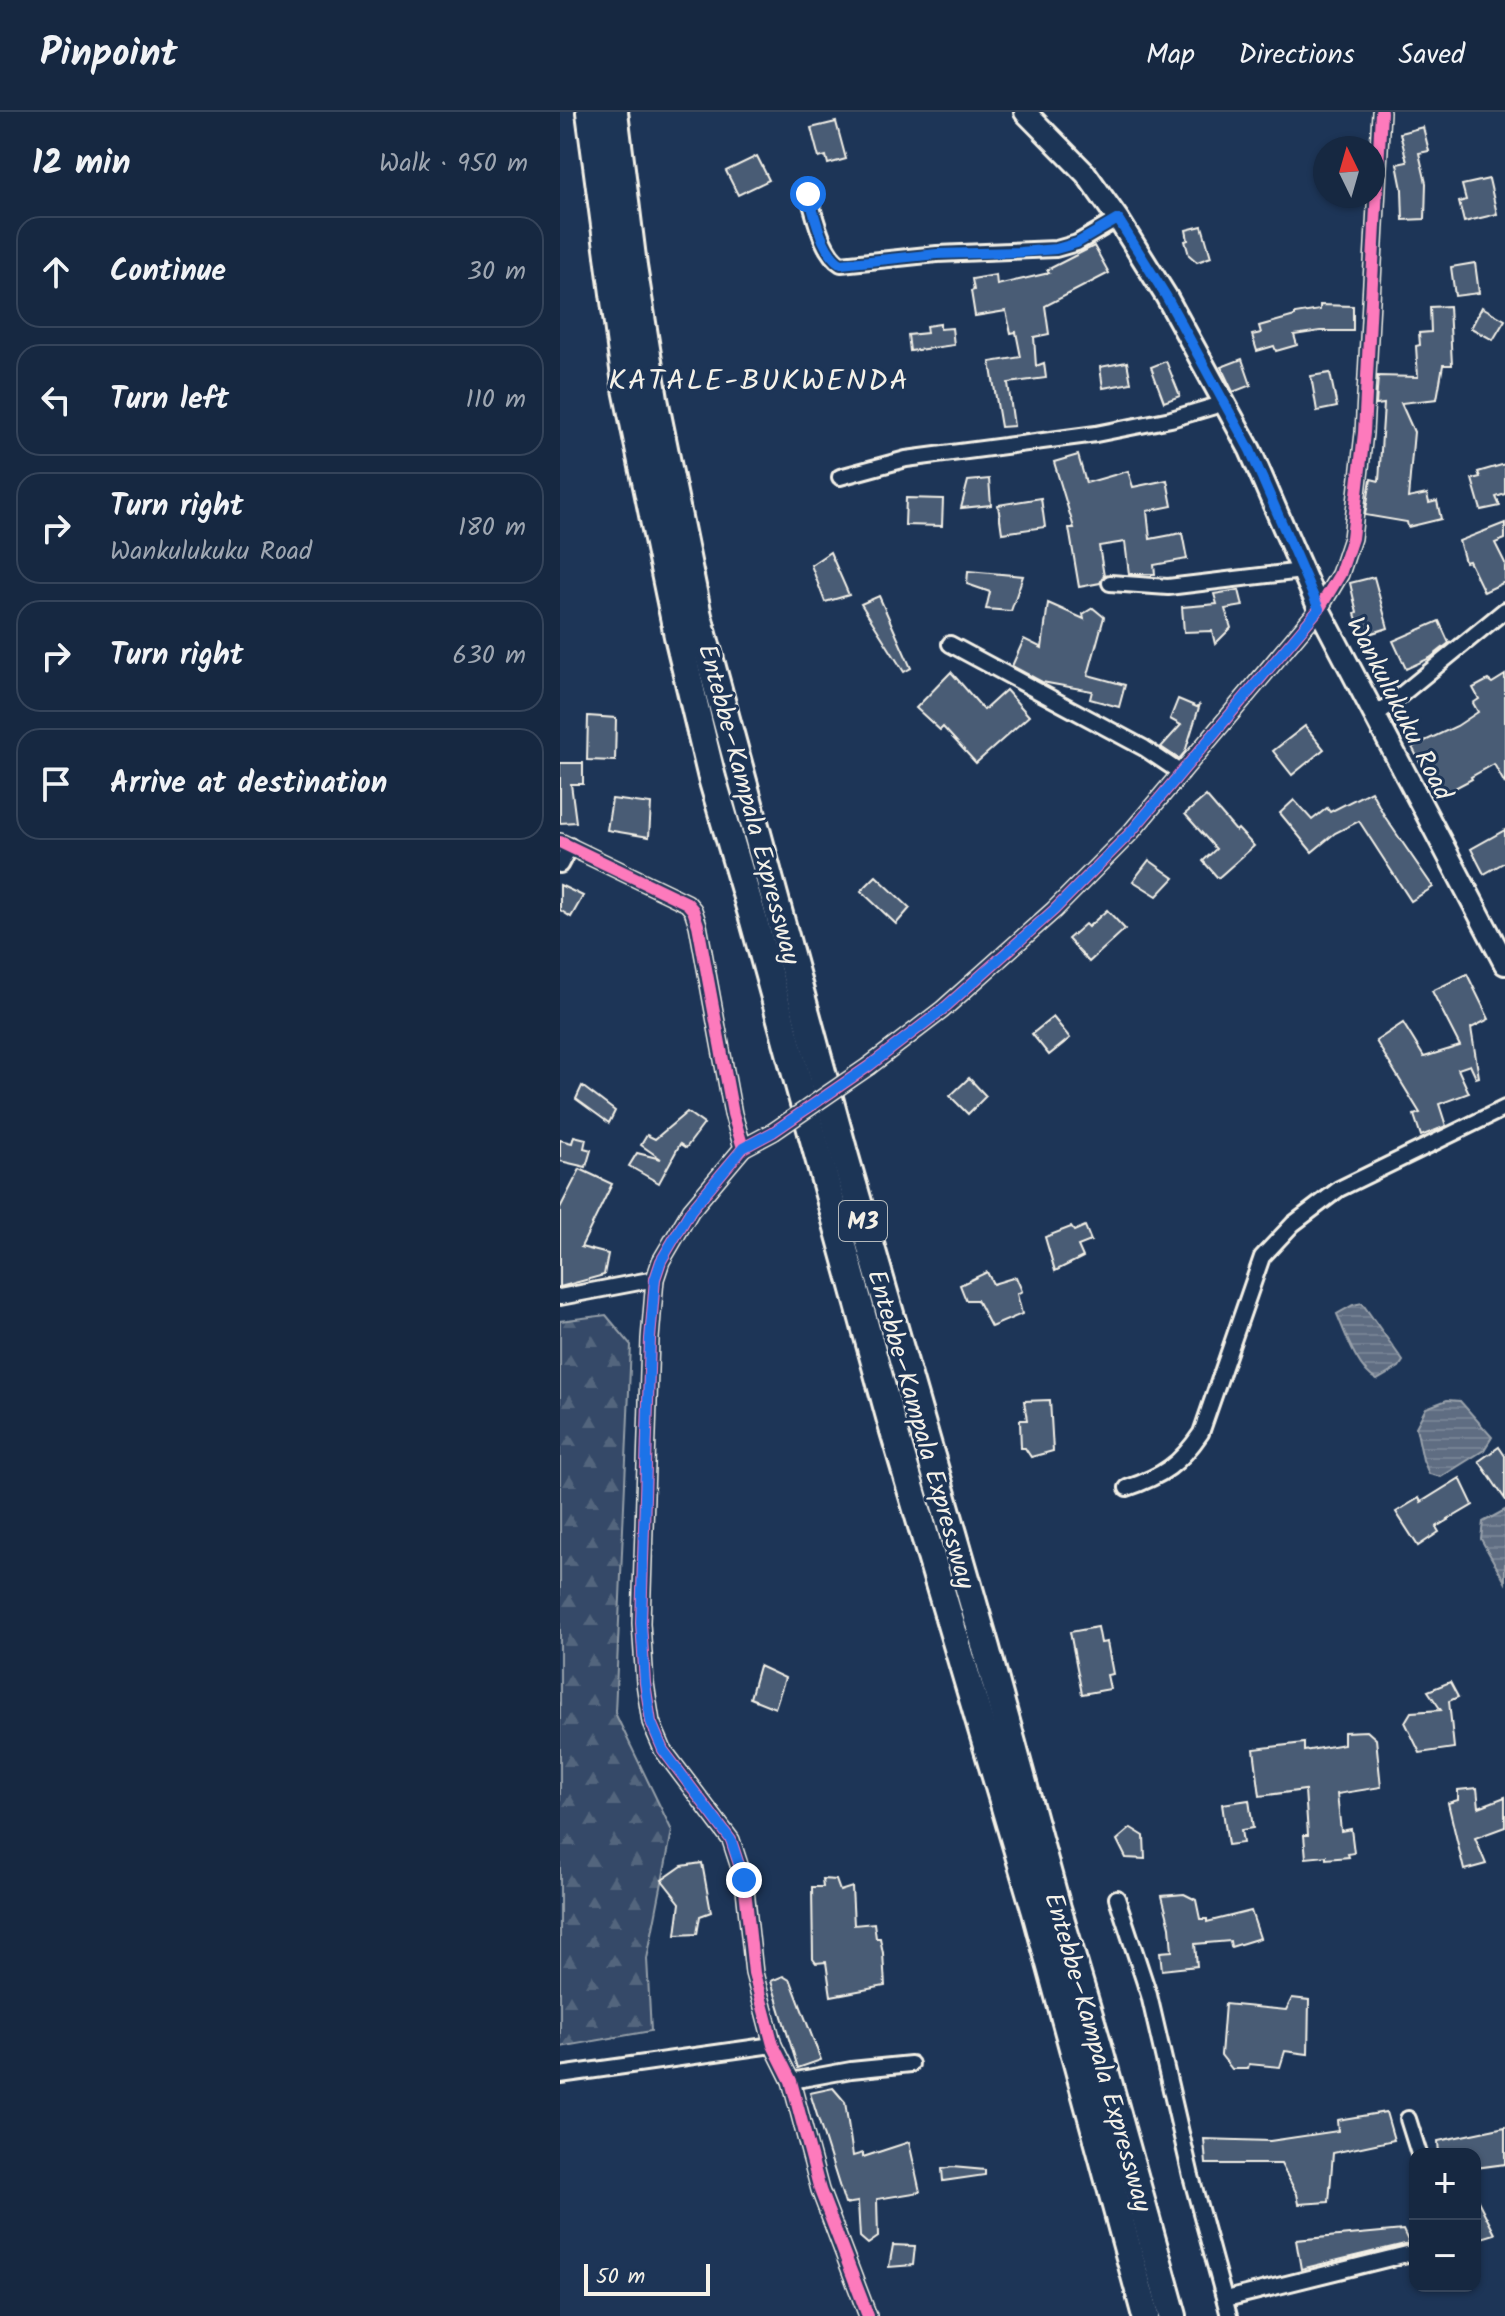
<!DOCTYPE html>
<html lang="en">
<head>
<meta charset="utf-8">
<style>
  :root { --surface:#162841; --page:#1f3048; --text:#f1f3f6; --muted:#9ea6b1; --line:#35445a }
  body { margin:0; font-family:Kalam,sans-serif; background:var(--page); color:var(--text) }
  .controls { position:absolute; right:24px; bottom:24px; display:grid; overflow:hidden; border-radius:16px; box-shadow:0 2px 6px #0004 }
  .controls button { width:72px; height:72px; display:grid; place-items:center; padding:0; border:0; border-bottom:2px solid var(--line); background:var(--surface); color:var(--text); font:40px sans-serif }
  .compass { position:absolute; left:753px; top:24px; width:72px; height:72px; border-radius:50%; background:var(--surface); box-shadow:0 2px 6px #0004; rotate:355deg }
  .scale { position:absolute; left:24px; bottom:20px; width:126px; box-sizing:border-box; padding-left:8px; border:4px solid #f4f1e8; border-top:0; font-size:22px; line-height:28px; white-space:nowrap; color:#f4f1e8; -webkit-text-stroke:6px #1d3557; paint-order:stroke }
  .stop { position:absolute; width:24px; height:24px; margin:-18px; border:6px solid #1a73e8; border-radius:50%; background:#fff }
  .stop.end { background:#1a73e8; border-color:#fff; box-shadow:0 2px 8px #0008 }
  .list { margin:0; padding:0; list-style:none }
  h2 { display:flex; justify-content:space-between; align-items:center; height:104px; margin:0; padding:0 32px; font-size:34px }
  h2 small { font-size:26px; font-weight:400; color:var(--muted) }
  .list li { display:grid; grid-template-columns:52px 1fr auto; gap:24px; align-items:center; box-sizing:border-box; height:112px; margin:0 16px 16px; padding:0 16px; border:2px solid var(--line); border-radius:24px }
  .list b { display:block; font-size:30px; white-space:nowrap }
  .list p { margin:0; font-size:26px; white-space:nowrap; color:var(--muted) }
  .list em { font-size:26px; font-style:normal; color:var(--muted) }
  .icon { flex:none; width:44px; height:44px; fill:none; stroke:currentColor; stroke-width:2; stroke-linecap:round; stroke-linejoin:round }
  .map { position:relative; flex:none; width:945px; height:2204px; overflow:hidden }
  header { display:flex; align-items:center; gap:48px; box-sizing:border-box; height:112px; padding:0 40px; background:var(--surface); border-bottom:2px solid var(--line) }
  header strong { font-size:38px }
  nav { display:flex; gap:44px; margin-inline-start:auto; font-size:28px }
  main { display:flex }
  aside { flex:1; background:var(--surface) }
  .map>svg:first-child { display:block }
  .forest { fill:url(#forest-firs); stroke:#949ea8; stroke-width:2 }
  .water { fill:url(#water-rules); stroke:#9aa2ab; stroke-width:2 }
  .building { fill:#485b74; stroke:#f4f1e8; stroke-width:2 }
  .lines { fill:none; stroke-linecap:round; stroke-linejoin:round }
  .street-casing { stroke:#f4f1e8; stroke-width:20 }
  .secondary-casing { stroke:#f4f1e8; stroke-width:26 }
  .highway-casing { stroke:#f4f1e8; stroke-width:32 }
  .street { stroke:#1d3557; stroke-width:14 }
  .secondary { stroke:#1d3557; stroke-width:20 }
  .highway { stroke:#1d3557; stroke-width:26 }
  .street-bridge-casing { stroke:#f4f1e8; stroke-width:20; stroke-linecap:butt }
  .street-bridge { stroke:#1d3557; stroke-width:14 }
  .cycleway-casing { stroke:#1d3557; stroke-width:17 }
  .cycleway { stroke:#fd7abc; stroke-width:12 }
  .route { stroke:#1a73e8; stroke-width:10 }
  .labels { text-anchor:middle; stroke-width:6; stroke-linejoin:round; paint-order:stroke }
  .shield { fill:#1d3557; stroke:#b4b9bc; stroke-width:2 }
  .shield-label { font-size:24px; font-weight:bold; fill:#f4f1e8 }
  .street-label { font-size:26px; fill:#f4f1e8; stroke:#1d3557 }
  .quarter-label { font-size:30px; letter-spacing:2px; fill:#f4f1e8; stroke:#1d3557 }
</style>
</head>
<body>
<header>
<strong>Pinpoint</strong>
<nav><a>Map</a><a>Directions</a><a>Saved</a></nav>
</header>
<main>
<aside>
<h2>12 min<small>Walk · 950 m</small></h2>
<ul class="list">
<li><svg class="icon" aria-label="ahead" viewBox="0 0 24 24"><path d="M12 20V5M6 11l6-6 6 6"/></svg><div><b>Continue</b></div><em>30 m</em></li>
<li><svg class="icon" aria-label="left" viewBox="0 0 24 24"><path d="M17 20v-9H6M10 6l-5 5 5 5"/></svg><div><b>Turn left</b></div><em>110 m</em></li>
<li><svg class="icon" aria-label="right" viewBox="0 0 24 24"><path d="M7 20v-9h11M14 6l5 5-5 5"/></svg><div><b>Turn right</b><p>Wankulukuku Road</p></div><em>180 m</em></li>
<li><svg class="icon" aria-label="right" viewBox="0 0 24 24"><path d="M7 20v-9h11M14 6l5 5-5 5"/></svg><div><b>Turn right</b></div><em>630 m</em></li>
<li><svg class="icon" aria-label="arrive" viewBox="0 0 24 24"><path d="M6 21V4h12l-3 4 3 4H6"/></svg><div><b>Arrive at destination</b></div></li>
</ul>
</aside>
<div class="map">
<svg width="945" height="2204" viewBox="0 0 945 2204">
  <defs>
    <pattern id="forest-firs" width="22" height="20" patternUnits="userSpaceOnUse" patternTransform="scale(2)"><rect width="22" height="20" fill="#354a67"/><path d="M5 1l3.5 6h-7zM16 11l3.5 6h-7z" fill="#53657d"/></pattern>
    <pattern id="water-rules" width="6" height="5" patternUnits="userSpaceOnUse" patternTransform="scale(2)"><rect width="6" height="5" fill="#5e6d82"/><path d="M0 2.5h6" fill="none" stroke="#768294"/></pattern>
  </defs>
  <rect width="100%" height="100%" fill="#1d3557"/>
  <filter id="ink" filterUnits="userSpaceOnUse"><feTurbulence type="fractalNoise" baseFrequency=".0125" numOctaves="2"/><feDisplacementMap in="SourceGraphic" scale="16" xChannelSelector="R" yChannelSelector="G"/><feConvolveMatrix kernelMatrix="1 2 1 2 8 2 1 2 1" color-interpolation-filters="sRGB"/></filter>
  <g filter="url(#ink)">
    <!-- forest -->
    <polygon class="forest" points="46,1203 71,1233 55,1601 112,1719 87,1847 91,1919 0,1935 0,1209"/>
    <!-- water -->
    <g class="water">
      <path d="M802,1191L843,1249L839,1255L817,1268C798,1259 785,1221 777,1202L793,1193Z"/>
      <polygon points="887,1288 900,1289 932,1325 924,1338 881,1365 869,1362 863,1348 856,1315 866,1296"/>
      <polygon points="945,1398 945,1470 921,1427 923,1410"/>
    </g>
    <!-- building -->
    <g class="building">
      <polygon points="276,10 286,47 268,52 266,44 259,46 251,16"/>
      <polygon points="863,15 869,39 859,41 866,71 865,107 843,108 842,77 837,52 847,50 840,21"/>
      <polygon points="197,44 209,68 178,83 166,59"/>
      <polygon points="929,67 937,102 904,110 899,90 906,88 902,73"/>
      <polygon points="642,114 651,145 637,150 629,143 625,129 628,128 626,118"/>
      <polygon points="534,134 549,161 485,194 489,222 474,225 476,254 484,251 486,266 448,271 454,314 441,315 430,250 461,245 456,220 451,221 446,199 415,204 411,179 414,178 412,167 436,163 437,173 489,161 487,158"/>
      <polygon points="915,151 919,181 895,184 891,155"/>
      <polygon points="760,193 793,194 793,219 760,219 734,223 737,233 716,239 714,234 697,239 692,223 701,221 699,214 735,204 735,202 760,198"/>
      <polygon points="889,194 892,253 883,253 877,287 841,291 854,320 848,386 867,382 869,391 877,389 881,407 848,415 847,410 805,403 811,367 819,369 824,292 816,293 818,264 858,265 856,234 860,233 859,221 871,220 870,195"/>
      <polygon points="922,195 945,208 933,228 911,216"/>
      <polygon points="380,212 380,217 392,216 394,233 350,239 348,223 367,221 366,214"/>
      <polygon points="682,247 691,273 673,280 661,255"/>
      <polygon points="606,249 620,284 604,290 591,255"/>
      <polygon points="567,250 571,271 543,276 540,255"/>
      <polygon points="770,261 777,295 757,299 751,264"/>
      <polygon points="518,343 526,371 568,359 573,375 607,368 612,394 587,399 590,427 622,421 627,447 594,453 595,462 569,462 565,430 539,434 544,464 540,471 519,475 509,416 514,416 494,350"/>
      <polygon points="945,352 945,382 936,385 940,394 921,398 912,367 920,365 918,360"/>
      <polygon points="429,367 431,393 401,396 408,369"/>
      <polygon points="346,386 383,387 382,414 345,413"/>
      <polygon points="481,386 485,415 442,421 438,393"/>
      <polygon points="945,411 945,427 935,431 945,451 945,470 924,480 909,449 905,450 899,429"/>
      <polygon points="270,440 289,483 265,490 251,453"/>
      <polygon points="408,459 463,464 451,499 426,497 430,480 407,472"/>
      <polygon points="814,465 828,516 803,524 795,502 797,501 790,471"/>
      <polygon points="679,478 683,494 665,497 671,516 655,532 652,519 624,520 622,495 657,492 654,482"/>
      <polygon points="319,484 351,556 344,560 301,492"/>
      <polygon points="488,491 524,507 523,502 533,496 544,505 528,563 565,573 559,595 530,587 532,579 482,570 452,554 464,527 482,536"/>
      <polygon points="879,509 889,531 870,546 846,557 833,529"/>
      <polygon points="391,560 424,598 446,578 469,604 416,651 383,615 380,618 356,596"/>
      <polygon points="945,563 945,672 934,652 911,665 912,667 878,685 852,635 897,614 918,600 913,591 919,587 913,576 928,568 932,571"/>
      <polygon points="618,587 637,595 640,592 625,640 619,647 601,635 621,613 610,607"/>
      <polygon points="28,604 56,606 55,649 27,648"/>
      <polygon points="745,614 764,637 732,663 713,639"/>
      <polygon points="0,651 23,651 23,672 11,672 16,710 0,711"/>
      <polygon points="811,679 825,705 873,775 851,789 799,709 775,721 752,740 720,701 734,688 752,708 767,696 770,700"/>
      <polygon points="646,684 676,719 678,717 694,734 658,766 643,749 656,737 625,702"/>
      <polygon points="52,687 91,692 89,725 47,718"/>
      <polygon points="945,718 945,750 924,762 911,737"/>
      <polygon points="589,748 614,766 597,784 573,769"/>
      <polygon points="316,764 350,796 336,812 301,779"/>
      <polygon points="0,773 23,784 11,805 0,798"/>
      <polygon points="547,798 565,817 529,850 508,827 525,812 528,815"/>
      <polygon points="907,862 929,907 911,916 919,965 916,966 910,953 898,957 909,981 879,992 886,1014 861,1024 854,1003 860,1001 816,929 843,911 864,945 900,934 872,879"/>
      <polygon points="493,905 510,926 489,943 472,922"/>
      <polygon points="409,966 426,984 408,1002 390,984"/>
      <polygon points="22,974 55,999 49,1011 16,987"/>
      <polygon points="127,1000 144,1012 126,1036 120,1032 99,1071 69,1054 77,1041 101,1047 81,1033 87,1023 95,1027"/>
      <polygon points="14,1024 26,1027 24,1036 31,1038 26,1055 0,1049 0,1028 12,1031"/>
      <polygon points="20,1057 52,1072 21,1135 48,1142 44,1163 0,1175 0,1096"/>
      <polygon points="525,1114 531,1129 518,1134 523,1145 495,1159 485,1125 511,1115 514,1119"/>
      <polygon points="427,1160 433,1172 456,1165 462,1179 457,1182 462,1202 431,1215 417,1188 406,1188 400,1173"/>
      <polygon points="490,1288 493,1339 471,1345 465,1336 461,1336 460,1308 467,1308 464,1289"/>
      <polygon points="939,1335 945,1344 945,1387 919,1349"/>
      <polygon points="900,1366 913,1393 876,1415 879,1420 858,1434 836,1400 859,1386 861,1390"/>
      <polygon points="538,1515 541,1531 547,1530 553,1562 547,1563 550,1577 522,1582 510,1520"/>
      <polygon points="199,1554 225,1566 215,1596 190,1586"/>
      <polygon points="890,1570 898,1585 889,1589 894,1636 860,1641 845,1610 851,1600 881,1598 868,1579"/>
      <polygon points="807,1619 816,1627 821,1675 777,1682 781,1719 791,1717 794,1741 788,1742 789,1745 766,1747 766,1744 746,1746 744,1723 748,1723 745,1678 700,1684 694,1637 744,1631 744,1639 784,1632 784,1620"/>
      <polygon points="917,1676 919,1695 945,1685 945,1715 915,1726 926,1752 904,1758 888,1691 898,1688 898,1678"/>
      <polygon points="689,1688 693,1716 681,1718 683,1731 668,1733 662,1692"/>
      <polygon points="571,1716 584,1724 585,1747 566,1746 557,1728"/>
      <polygon points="142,1751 151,1800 140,1804 137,1822 116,1823 120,1791 102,1768 122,1754"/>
      <polygon points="262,1767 276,1768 280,1779 292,1775 294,1813 314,1811 316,1826 320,1826 323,1841 325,1874 271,1884 266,1850 256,1851 253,1847 252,1775 263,1775"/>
      <polygon points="624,1782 636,1788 640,1807 647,1807 647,1810 691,1799 700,1826 671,1835 670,1829 635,1832 637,1854 602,1858 600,1840 612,1839 610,1815 602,1784"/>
      <polygon points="223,1864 231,1869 261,1948 238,1956 211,1869"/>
      <polygon points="732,1886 749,1888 748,1942 725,1939 720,1955 689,1952 688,1957 672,1957 661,1943 665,1892 726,1898"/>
      <polygon points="273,1976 285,1990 293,2044 303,2041 303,2045 349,2030 360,2080 317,2087 318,2125 308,2132 300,2125 298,2090 285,2092 250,1981"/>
      <polygon points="826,2000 834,2028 773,2041 769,2090 739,2092 737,2082 721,2052 646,2052 644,2027 710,2029 778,2019 777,2008"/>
      <polygon points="945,2015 945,2052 915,2056 915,2042 879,2042 878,2029"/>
      <polygon points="392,2055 425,2058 425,2063 383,2069 382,2057"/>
      <polygon points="915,2083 935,2122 915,2128"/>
      <polygon points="843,2118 849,2131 741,2157 736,2128"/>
      <polygon points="333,2133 355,2134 353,2153 329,2155"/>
    </g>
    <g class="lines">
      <defs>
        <g id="street">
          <path d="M248,82C255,102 261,140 281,152L377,142L496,137L517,131L558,107"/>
          <polyline points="280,365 346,347 536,322 611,307 665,291"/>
          <polyline points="550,471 608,475 742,459"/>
          <polyline points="390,532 584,636 621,661"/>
          <polyline points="814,605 945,498"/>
          <polyline points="0,730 127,791 133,798 138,813 173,1002 183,1036 131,1098 101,1149 95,1167 90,1227 81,1511 85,1571 91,1610 103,1638 171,1728 184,1768 194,1861 213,1933 231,1969 260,2078 308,2204"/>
          <polyline points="0,753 10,734"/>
          <polyline points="309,954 382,898 494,798 571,720 759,497 780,462 792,426 804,321 821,0"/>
          <polyline points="183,1036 213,1020"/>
          <polyline points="0,1185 95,1167"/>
          <path d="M567,1376C603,1364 620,1352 641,1321L702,1145L733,1112L779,1077L945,996"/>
          <polyline points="557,1786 589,1883 631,2064 669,2204"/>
          <polyline points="0,1963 213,1933"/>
          <polyline points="231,1969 291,1958 351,1952"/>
          <polyline points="848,2007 859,2042"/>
          <polyline points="666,2187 855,2140"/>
        </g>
        <polyline id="secondary" points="465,0 526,62 558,107 606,184 690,338 759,497 945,852"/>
        <g id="highway">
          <polyline points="30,0 66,272 118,524 152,666 194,809 333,1316 476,1800 586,2204"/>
          <polyline points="54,0 73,154 94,287 138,504 285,1045 426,1536 497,1796 537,1930 613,2204"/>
        </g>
      </defs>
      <!-- street casing -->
      <use href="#street" class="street-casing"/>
      <!-- secondary casing -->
      <use href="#secondary" class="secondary-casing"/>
      <!-- highway casing -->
      <use href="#highway" class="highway-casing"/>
      <!-- street -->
      <use href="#street" class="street"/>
      <!-- secondary -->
      <use href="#secondary" class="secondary"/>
      <!-- highway -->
      <use href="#highway" class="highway"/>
      <defs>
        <polyline id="street-bridge" points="213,1020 309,954"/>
      </defs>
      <!-- street-bridge casing -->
      <use href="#street-bridge" class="street-bridge-casing"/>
      <!-- street-bridge -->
      <use href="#street-bridge" class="street-bridge"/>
      <defs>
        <g id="cycleway">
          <polyline points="0,730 127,791 133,798 138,813 173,1002 183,1036 131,1098 101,1149 95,1167 90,1227 81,1511 85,1571 91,1610 103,1638 171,1728 184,1768 194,1861 213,1933 231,1969 260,2078 308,2204"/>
          <polyline points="183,1036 213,1020 309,954 382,898 494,798 571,720 759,497 780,462 792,426 804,321 821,0"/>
        </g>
      </defs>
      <!-- cycleway casing -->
      <use href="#cycleway" class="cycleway-casing"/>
      <!-- cycleway -->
      <use href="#cycleway" class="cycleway"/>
    </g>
  </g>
  <g class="lines" filter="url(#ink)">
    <!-- route -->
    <path class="route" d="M184,1768L171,1728L103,1638L91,1610L85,1571L81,1511L90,1227L95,1167L101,1149L131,1098L183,1036L213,1020L309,954L382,898L494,798L571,720L759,497L690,338L606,184L558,107L517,131L496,137L460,140L377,142L281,152C261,140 255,102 248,82"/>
  </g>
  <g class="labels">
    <!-- shield labels -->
    <rect class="shield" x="279" y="1089" width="48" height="40" rx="6"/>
    <g class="shield-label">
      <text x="303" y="1117">M3</text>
    </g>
    <!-- street labels -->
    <g class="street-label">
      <text transform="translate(840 596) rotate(63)" y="9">Wankulukuku Road</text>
      <text transform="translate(190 692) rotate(75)" y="9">Entebbe–Kampala Expressway</text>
      <text transform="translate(362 1317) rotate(74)" y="9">Entebbe–Kampala Expressway</text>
      <text transform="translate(539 1940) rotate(74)" y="9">Entebbe–Kampala Expressway</text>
    </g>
    <!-- quarter labels -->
    <g class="quarter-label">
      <text x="199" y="278">KATALE-BUKWENDA</text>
    </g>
  </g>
</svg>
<div class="controls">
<button>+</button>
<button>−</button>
</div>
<svg class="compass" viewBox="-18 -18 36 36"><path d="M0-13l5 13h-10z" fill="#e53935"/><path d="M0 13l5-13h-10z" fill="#9ea6b1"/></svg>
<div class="scale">50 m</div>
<div class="stop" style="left:248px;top:82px"></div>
<div class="stop end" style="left:184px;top:1768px"></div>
</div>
</main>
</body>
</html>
